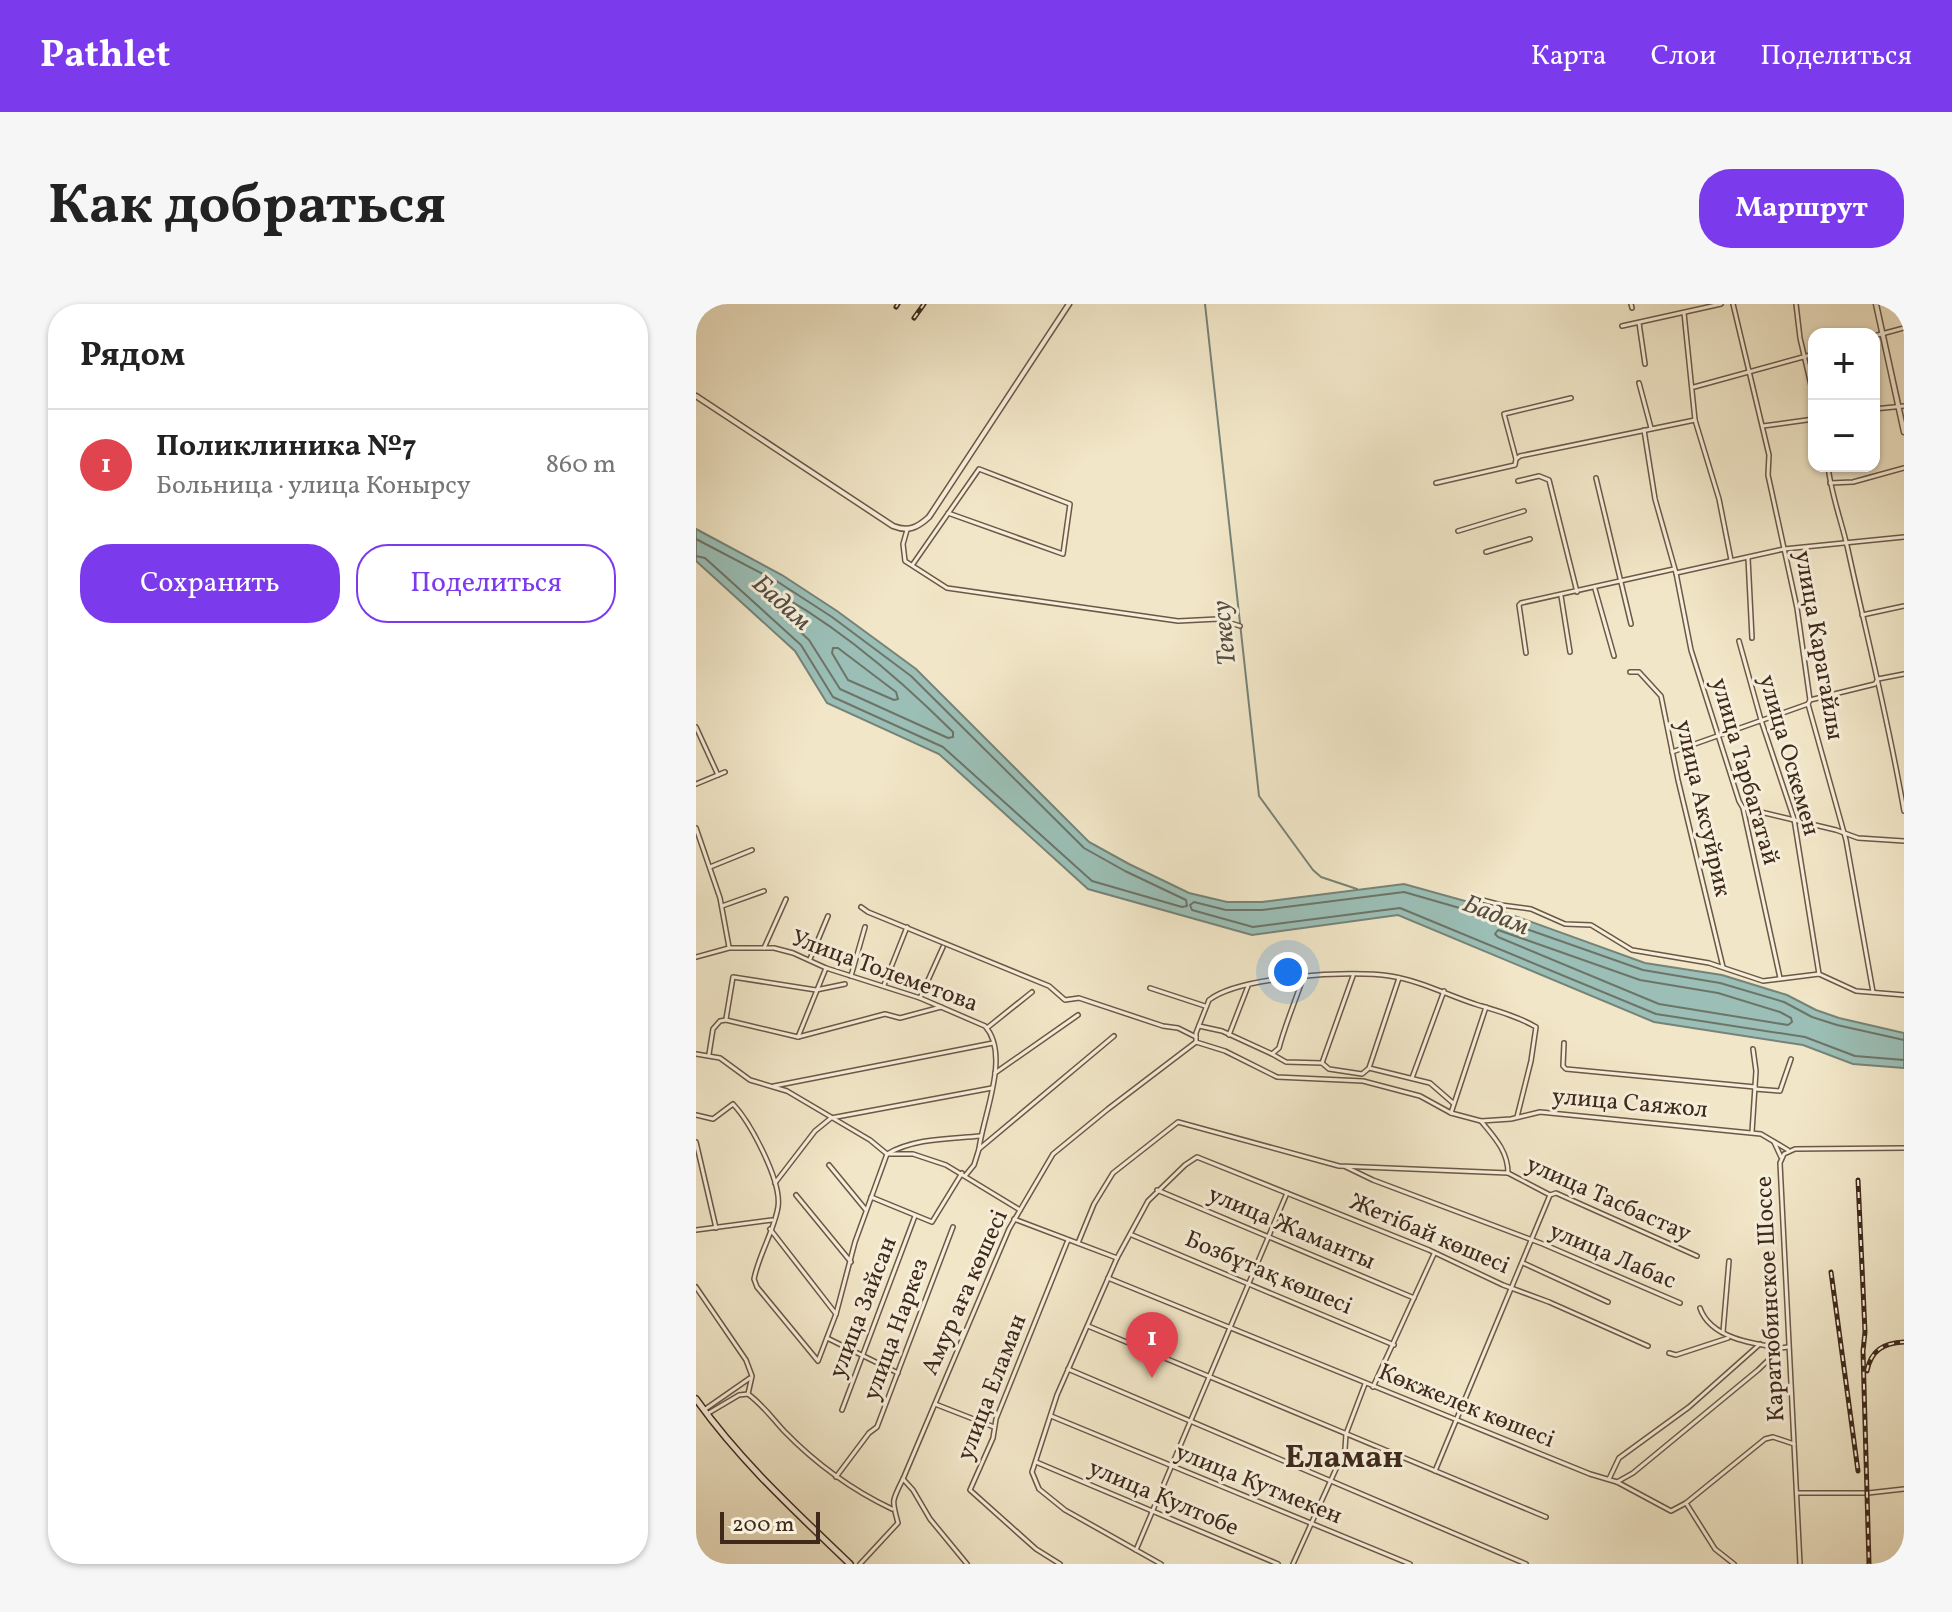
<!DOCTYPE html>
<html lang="ru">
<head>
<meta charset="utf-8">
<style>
  :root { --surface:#fff; --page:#f6f6f6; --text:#222; --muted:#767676; --line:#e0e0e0; --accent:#7c3aed }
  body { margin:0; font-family:Vollkorn,serif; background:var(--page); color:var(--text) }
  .controls { position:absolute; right:24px; top:24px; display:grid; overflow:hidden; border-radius:16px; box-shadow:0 2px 6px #0004 }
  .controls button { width:72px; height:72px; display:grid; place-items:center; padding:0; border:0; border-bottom:2px solid var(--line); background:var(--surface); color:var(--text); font:40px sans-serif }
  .scale { position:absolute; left:24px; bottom:20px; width:100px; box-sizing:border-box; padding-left:8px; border:4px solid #3f291b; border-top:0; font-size:22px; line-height:28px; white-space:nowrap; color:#3f291b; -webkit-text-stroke:6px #f6efdb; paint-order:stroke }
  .you { position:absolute; left:592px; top:668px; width:28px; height:28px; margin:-20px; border:6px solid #fff; border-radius:50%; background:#1a73e8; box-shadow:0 0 0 12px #1a73e833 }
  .badge { display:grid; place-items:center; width:52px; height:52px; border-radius:50%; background:var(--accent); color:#fff; font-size:26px; font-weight:700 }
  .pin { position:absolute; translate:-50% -66px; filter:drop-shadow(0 2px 4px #0008) }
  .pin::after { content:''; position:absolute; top:42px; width:28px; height:24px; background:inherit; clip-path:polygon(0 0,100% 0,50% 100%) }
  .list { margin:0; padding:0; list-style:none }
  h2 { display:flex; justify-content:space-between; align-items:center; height:104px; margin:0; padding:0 32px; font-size:34px }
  h2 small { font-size:26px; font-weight:400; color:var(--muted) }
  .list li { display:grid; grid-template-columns:52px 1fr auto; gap:24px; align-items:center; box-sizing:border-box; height:112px; padding:0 32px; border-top:2px solid var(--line) }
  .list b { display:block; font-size:30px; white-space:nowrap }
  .list p { margin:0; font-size:26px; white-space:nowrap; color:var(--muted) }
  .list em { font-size:26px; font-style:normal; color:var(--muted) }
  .actions { display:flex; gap:16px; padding:24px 32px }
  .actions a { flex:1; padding:18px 0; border:2px solid var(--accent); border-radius:32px; text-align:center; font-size:28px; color:var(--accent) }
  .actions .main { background:var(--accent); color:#fff }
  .map { position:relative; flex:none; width:1208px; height:1260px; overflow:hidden; border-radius:32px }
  header { display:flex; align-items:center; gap:48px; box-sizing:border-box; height:112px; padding:0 40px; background:var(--accent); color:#fff }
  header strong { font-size:38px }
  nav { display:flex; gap:44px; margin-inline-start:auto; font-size:28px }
  .intro { display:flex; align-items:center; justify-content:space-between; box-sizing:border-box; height:192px; padding:0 48px }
  h1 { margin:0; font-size:56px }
  .button { padding:20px 36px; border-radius:32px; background:var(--accent); color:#fff; font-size:28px; font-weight:700 }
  main { display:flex; gap:48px; padding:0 48px }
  aside { flex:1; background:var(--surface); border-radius:32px; box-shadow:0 2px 6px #0004 }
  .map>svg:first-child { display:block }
  .water { fill:#9bbfb6; stroke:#768378; stroke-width:2 }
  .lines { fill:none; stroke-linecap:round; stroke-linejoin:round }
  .shore { stroke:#6d7468; stroke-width:2 }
  .stream { stroke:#768378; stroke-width:2 }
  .minor-casing { stroke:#6c5846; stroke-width:6 }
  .tertiary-casing { stroke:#6c5846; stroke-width:7 }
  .secondary-casing { stroke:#3f291b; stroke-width:8 }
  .minor { stroke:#f6efdb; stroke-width:3 }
  .tertiary { stroke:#f6efdb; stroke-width:4 }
  .secondary { stroke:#f6efdb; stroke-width:5 }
  .rail-casing { stroke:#3f291b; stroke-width:5 }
  .rail { stroke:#f6efdb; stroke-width:2; stroke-dasharray:6; stroke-linecap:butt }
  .labels { text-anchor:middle; stroke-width:6; stroke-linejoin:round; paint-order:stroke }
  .street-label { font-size:24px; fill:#3f291b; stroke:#f6efdb }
  .water-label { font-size:26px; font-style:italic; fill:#564e42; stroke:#f6efdb }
  .district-label { font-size:32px; font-weight:bold; fill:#3f291b; stroke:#f6efdb }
</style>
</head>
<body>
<header>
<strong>Pathlet</strong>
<nav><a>Карта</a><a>Слои</a><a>Поделиться</a></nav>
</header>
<div class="intro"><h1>Как добраться</h1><a class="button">Маршрут</a></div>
<main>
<aside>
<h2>Рядом<small></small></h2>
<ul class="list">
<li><span class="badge" style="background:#e0444e">1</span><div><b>Поликлиника №7</b><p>Больница · улица Конырсу</p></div><em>860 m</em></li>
</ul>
<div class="actions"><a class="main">Сохранить</a><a>Поделиться</a></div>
</aside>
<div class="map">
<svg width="1208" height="1260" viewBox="0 0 1208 1260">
  <rect width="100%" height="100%" fill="#f1e6c7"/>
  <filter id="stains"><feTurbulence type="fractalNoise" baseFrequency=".0025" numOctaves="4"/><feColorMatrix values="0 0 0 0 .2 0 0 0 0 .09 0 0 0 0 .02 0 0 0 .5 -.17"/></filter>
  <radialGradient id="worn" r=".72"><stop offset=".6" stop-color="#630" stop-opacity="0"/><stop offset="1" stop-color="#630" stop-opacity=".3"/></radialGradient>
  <!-- water -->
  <polygon class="water" points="0,225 86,271 141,307 220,365 393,538 433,560 493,589 531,598 566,598 708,580 805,607 949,659 1026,671 1091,691 1120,706 1143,714 1208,729 1208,764 1157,760 1107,741 958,718 702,611 556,631 392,585 243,450 131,399 99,347 0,257"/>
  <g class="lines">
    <!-- shore -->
    <g class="shore">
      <polyline points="0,235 82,278 136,313 215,372 388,544 429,567 490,596 491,602 486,603 396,577 247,443 137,393 105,341 9,254 0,252"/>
      <path d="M64,280C136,316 200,371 257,428V433L252,434L144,385L113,336L59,286V281Z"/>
      <polygon points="137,344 142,344 200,388 202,395 198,396 152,376 136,349"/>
      <polygon points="802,626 944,676 1022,689 1084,708 1095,714 1096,718 1092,721 963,700 802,633 799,630"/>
      <polyline points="1208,736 1141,721 1116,713 1088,698 1024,679 947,666 802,615 708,588 566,606 530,606 498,598 494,601 496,606 557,623 704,604 960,710 1109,733 1159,752 1208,756"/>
    </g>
    <!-- stream -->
    <polyline class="stream" points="509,0 563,492 617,566 625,573 661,585"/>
    <defs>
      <g id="minor">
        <polyline points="935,0 936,4"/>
        <polyline points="1037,0 1073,151 1072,171 1101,304 1114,396 1112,400 1150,536 1177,688"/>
        <polyline points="1100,0 1104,34 1118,94"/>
        <polyline points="988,9 999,116 1023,195 1035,256"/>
        <polyline points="943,19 949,60"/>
        <polyline points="926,22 1025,0"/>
        <polyline points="1178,32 1208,24"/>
        <polyline points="943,79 955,124"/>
        <polyline points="998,83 1118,50"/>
        <polyline points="1178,105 1208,102"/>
        <polyline points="1067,122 1118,115"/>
        <polyline points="948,126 959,195 980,269 995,346 1043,497 1047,504 1084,674"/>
        <polyline points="820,155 808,110 875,94"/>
        <path d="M1132,162C1135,191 1146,218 1152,246C1171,333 1193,419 1208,507"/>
        <polyline points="900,174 935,320"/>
        <polyline points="822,177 843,172 853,176 881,288"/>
        <polyline points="740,179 819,161 820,155 824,152 999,116"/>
        <polyline points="1134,179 1157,178 1208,164"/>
        <polyline points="211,226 207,240 209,257 251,284 482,317 522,315 544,322"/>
        <polyline points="762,227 828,207"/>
        <polyline points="790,248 834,235"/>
        <polyline points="1052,254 1056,334"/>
        <polyline points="217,260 283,165 374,200 367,250 252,209"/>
        <polyline points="980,269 1088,245 1208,233"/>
        <polyline points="899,285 918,352"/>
        <polyline points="865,292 874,348"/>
        <polyline points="1166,311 1208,302"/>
        <polyline points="1043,337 1065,416 1098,515 1123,670"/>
        <polyline points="830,349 823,301 825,299 978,265"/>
        <polyline points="934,368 943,368 965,392 982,476 1027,663"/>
        <polyline points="1114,396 1179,380 1182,375 1208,370"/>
        <polyline points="0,423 22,471"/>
        <polyline points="976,448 1112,400"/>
        <polyline points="0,480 29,468"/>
        <polyline points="1048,504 1140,526 1162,534 1208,537"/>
        <polyline points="0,524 24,594 33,643"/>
        <polyline points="14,563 56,546"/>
        <polyline points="779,594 805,601 835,605 869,620 895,621 936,646 1013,659 1067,677 1123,670 1160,687 1208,691"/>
        <polyline points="26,602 68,587"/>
        <polyline points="165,603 172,608 353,682 369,696 383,694 467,722 482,724 500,733"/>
        <polyline points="68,644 90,595"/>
        <path d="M0,653L33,644H78L97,649L130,664L224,694L289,722C315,751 287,811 283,845"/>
        <polyline points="114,655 132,612"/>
        <polyline points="155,672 169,623"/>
        <polyline points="703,674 673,764 734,779 757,799"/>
        <polyline points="188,681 211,623"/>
        <polyline points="454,684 509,702"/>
        <polyline points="224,694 247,643"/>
        <polyline points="30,715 37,673 120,686 149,680"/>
        <path d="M503,722L526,727L576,750L583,744C589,721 599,698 607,674"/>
        <polyline points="291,724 336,688"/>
        <polyline points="533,731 552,682"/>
        <polyline points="102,733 130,664"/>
        <path d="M500,738V729L513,696C544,672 656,666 694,672C726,677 753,692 782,701C802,707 823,713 840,723L835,757L821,813"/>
        <polyline points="868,739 867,762 870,765 1059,783"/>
        <polyline points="0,750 24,754 54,776 91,787 174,836 191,850 217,850 250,861 324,906"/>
        <polyline points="13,750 17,725 24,717 30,716 102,733 189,710 204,714 245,703"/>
        <polyline points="576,750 590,758 626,759 633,765 666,770 672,765"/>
        <polyline points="626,759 657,672"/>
        <polyline points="299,769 382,711"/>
        <polyline points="716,774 748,687"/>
        <polyline points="78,782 297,739"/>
        <polyline points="1059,785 1084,787 1095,755"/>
        <polyline points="755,809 790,703"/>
        <path d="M0,811L17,815L37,800C54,818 86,877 82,903C78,927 63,950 58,975L61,983L122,1057L140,1010L74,925"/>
        <polyline points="1056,828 1060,767 1057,745"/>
        <polyline points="0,838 20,924"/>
        <polyline points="1078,838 1085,853"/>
        <polyline points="133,861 170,906"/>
        <polyline points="650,863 677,876 847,940 984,999"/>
        <polyline points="812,869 854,891 860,889 1001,952"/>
        <polyline points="269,872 278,861 283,845 418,732"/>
        <polyline points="79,879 119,827 135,814 296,784"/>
        <polyline points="461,886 718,994"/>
        <polyline points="100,891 155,958"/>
        <polyline points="175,893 236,918 266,869"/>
        <polyline points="318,915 421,954"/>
        <polyline points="0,926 76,916"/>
        <polyline points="436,931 698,1041"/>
        <path d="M382,939L398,900L417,869L482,818L643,862L812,869C812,847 798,833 785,817"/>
        <polyline points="827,959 912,998"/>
        <polyline points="412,974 894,1170 921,1178 937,1169 1062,1066 1085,1044"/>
        <path d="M0,983L50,1056L56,1072L52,1090C67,1101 76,1114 88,1127C120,1160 154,1185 196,1205"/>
        <path d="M1004,1004C1014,1034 1057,1040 1085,1044L1092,1043"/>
        <path d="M140,1010L159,938L191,850C219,834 253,835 284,832"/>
        <polyline points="392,1022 850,1213"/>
        <polyline points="1027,1028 1033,957"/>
        <polyline points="131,1034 202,1069"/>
        <polyline points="973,1049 980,1051 1032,1034"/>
        <polyline points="372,1065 830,1260"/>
        <polyline points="677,1083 738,950"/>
        <polyline points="239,1100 298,1123"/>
        <polyline points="8,1106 54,1074"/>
        <polyline points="146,1106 219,912"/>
        <polyline points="11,1110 43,1091 52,1090"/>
        <polyline points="355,1112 714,1260"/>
        <polyline points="340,1158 582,1260"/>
        <polyline points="739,1167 854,891"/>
        <polyline points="140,1173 173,1129 181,1123 257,923"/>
        <polyline points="207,1175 313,925 357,850 412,805 500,738 529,747 581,773 667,777 724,792 755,809 785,817 815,815 844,808 1065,830 1092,846"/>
        <polyline points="913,1175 923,1154 993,1103 1064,1040"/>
        <polyline points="921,1178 975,1207 990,1199 1069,1135 1077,1133 1098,1140"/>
        <polyline points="1101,1189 1172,1189 1208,1185"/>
        <polyline points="990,1199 1019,1245 1038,1260"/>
        <polyline points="440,1246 591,889"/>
        <path d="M164,1260L202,1219C196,1196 195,1199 207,1175L217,1186L234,1215L271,1260"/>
        <polyline points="364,1260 340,1245 274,1186 297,1134 300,1115 372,936"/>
        <polyline points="465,1260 369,1206 343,1185 336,1168 361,1091 421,954 452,897 489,861 501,853 733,946 807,981 853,998 952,1042"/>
        <polyline points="597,1260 649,1145 650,1130 669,1080"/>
        <polyline points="1104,1260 1084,859 1088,850 1099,845 1208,844"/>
      </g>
      <g id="tertiary">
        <polyline points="1180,0 1208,128"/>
        <path d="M0,92L197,222C212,228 221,224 233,213L373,0"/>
      </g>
      <path id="secondary" d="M0,1095C44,1157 100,1208 154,1260"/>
    </defs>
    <!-- minor casing -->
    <use href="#minor" class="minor-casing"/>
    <!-- tertiary casing -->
    <use href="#tertiary" class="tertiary-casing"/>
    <!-- secondary casing -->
    <use href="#secondary" class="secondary-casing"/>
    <!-- minor -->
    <use href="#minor" class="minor"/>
    <!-- tertiary -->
    <use href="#tertiary" class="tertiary"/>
    <!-- secondary -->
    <use href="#secondary" class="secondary"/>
    <defs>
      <g id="rail">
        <polyline points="200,3 202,0"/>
        <polyline points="218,14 228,0"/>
        <polyline points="1162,876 1169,1028 1167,1047 1173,1260"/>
        <polyline points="1135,968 1162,1167"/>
        <path d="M1171,1067C1175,1046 1188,1039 1208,1038"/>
      </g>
    </defs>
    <!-- rail casing -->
    <use href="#rail" class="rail-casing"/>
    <!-- rail -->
    <use href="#rail" class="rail"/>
  </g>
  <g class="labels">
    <!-- street labels -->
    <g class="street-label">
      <text transform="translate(1124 341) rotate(80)" y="8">улица Карагайлы</text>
      <text transform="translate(1094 451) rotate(74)" y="8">улица Оскемен</text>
      <text transform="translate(1050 467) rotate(74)" y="8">улица Тарбагатай</text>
      <text transform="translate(1008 504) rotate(77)" y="8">улица Аксуйрик</text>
      <text transform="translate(189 666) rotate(20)" y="8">Улица Толеметова</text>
      <text transform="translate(934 798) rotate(5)" y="8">улица Саяжол</text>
      <text transform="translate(913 894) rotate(24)" y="8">улица Тасбастау</text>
      <text transform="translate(596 923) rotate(23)" y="8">улица Жаманты</text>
      <text transform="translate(734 929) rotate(23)" y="8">Жетібай көшесі</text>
      <text transform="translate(917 951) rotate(23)" y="8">улица Лабас</text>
      <text transform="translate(573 968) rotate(23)" y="8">Бозбұтақ көшесі</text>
      <text transform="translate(268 988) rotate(-66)" y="8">Амур аға көшесі</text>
      <text transform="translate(1073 995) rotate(-93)" y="8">Каратюбинское Шоссе</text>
      <text transform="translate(166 1003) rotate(-69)" y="8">улица Зайсан</text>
      <text transform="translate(199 1025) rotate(-70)" y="8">улица Наркез</text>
      <text transform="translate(295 1083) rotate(-69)" y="8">улица Еламан</text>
      <text transform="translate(771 1101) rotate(22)" y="8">Көкжелек көшесі</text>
      <text transform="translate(563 1179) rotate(22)" y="8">улица Кутмекен</text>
      <text transform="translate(468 1193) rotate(23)" y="8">улица Култобе</text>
    </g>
    <!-- water labels -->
    <g class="water-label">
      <text transform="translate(87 298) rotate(42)" y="9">Бадам</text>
      <text transform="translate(527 329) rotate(-96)" y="9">Текесу</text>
      <text transform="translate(801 610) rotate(22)" y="9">Бадам</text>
    </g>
    <!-- district labels -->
    <g class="district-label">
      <text x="648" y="1163">Еламан</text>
    </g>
  </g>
  <rect width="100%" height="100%" filter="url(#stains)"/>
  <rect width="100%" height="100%" fill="url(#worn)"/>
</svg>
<div class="controls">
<button>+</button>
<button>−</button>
</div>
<div class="scale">200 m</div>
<div class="you"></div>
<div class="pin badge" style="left:456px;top:1074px;background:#e0444e">1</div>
</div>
</main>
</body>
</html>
